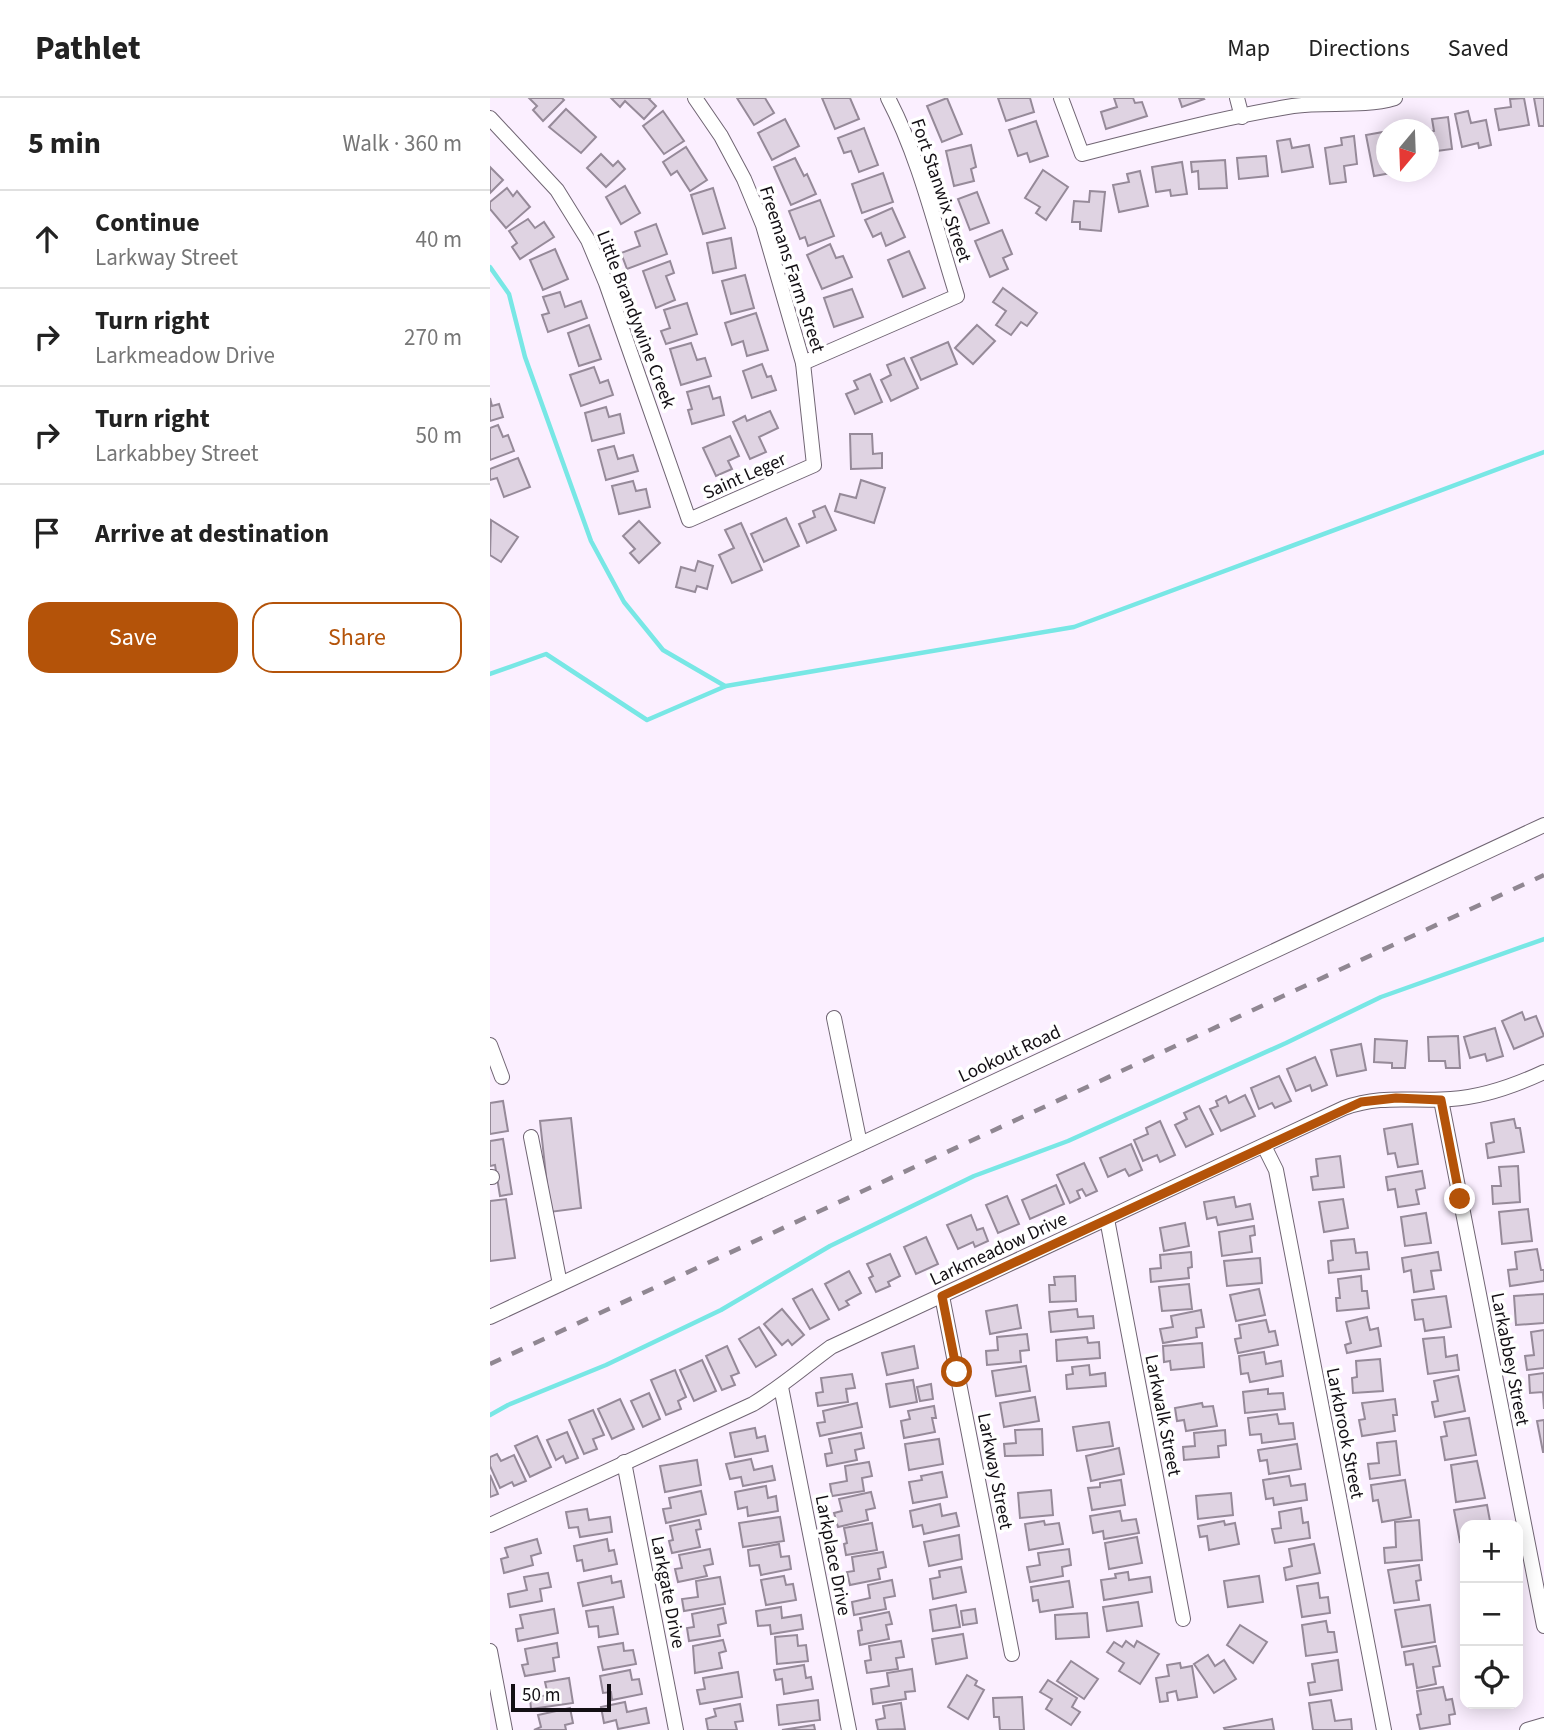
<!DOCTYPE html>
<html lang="en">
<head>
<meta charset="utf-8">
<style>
  :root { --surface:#fff; --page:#f6f6f6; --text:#222; --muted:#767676; --line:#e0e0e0; --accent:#b45309 }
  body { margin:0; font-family:"Source Sans 3",sans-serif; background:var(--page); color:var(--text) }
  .controls { position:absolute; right:21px; bottom:21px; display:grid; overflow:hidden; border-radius:14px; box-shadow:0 4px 18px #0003 }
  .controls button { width:63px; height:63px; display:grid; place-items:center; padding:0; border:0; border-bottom:2px solid var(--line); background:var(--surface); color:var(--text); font:35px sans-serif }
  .compass { position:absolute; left:886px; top:21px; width:63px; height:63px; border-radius:50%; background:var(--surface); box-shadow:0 4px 18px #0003; rotate:199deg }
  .scale { position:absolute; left:21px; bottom:18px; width:100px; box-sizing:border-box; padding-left:7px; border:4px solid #130f14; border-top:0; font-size:19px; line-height:24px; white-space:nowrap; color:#130f14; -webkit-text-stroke:5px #fff; paint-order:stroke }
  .stop { position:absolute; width:21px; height:21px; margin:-16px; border:5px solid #b45309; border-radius:50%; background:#fff }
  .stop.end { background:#b45309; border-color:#fff; box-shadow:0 2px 7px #0008 }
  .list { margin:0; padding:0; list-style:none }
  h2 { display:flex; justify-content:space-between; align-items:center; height:91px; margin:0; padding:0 28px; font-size:30px }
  h2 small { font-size:23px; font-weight:400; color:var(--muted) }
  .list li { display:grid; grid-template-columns:46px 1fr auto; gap:21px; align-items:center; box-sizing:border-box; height:98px; padding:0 28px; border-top:2px solid var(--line) }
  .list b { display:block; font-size:26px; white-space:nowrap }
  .list p { margin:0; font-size:23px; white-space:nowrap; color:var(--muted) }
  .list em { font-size:23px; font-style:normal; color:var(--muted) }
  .actions { display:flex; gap:14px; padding:21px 28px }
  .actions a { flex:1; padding:16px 0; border:2px solid var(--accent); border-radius:21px; text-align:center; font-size:24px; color:var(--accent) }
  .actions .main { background:var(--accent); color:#fff }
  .icon { flex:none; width:38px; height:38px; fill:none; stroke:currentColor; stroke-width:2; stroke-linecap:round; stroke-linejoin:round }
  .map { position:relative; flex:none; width:1054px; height:1632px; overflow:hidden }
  header { display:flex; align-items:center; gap:42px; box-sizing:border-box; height:98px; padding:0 35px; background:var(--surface); border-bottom:2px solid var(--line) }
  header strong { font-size:33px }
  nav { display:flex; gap:38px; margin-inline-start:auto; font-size:24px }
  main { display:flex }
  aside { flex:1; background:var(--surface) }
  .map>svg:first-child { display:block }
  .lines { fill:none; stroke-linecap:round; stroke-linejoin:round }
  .stream { stroke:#78e7e5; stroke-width:4.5 }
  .building { fill:#dfd3e2; stroke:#968a99; stroke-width:2 }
  .minor-casing { stroke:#706573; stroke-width:16 }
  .minor { stroke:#fff; stroke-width:14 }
  .rail { stroke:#908792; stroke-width:4.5; stroke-dasharray:12 12; stroke-linecap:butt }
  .route { stroke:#b45309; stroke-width:9 }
  .labels { text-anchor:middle; stroke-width:7; stroke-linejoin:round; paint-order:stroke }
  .street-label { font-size:19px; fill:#130f14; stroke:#fff }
</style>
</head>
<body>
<header>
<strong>Pathlet</strong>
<nav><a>Map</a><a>Directions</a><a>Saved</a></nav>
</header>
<main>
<aside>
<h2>5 min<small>Walk · 360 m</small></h2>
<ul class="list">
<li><svg class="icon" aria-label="ahead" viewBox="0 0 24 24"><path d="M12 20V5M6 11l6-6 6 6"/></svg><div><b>Continue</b><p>Larkway Street</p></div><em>40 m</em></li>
<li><svg class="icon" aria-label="right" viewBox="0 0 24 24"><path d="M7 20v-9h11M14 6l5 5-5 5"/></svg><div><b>Turn right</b><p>Larkmeadow Drive</p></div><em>270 m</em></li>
<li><svg class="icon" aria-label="right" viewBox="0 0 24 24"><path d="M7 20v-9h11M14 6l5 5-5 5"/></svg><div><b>Turn right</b><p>Larkabbey Street</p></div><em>50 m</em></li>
<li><svg class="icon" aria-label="arrive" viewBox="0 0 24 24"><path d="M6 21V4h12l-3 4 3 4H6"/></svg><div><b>Arrive at destination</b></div></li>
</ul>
<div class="actions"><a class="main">Save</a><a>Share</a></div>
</aside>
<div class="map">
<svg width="1054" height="1632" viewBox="0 0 1054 1632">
  <rect width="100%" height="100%" fill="#fbefff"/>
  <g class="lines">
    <!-- stream -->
    <g class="stream">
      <polyline points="0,169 19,196 35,259 101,443 134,504 173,552 235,588"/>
      <polyline points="0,576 56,556 157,622 236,588 584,529 1054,354"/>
      <polyline points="0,1317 18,1307 116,1267 231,1212 340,1148 484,1078 578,1043 796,945 891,899 1054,841"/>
    </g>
  </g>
  <!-- building -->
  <g class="building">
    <polygon points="39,0 72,0 74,2 53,23 43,12 47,8"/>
    <polygon points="121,0 160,0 159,1 166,8 154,21 135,3 130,9"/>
    <polygon points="247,0 275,0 284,15 264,27"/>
    <polygon points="332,0 360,0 369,21 345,31"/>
    <polygon points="457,0 472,36 452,44 437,8"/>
    <polygon points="508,0 540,0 544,14 516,23"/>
    <polygon points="624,0 643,0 645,5 652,4 657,18 616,31 611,14 627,9"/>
    <polygon points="689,0 713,0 714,1 692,9"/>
    <polygon points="1034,0 1039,27 1009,32 1005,11 1021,9 1020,1"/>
    <polygon points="1044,0 1054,0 1054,28 1049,28"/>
    <polygon points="76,11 106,39 91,55 59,29"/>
    <polygon points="173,13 194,43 174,56 153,28"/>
    <polygon points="978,13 981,25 996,22 1001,47 989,50 988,45 972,49 965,16"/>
    <polygon points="958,19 962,51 939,54 939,34 944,33 942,21"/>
    <polygon points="295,21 309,48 282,62 268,35"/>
    <polygon points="546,23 558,58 540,64 537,55 528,58 519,32"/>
    <polygon points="374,30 388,67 369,74 361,53 354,55 348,40"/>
    <polygon points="893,34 895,44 897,44 897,74 907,74 884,78 876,37"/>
    <polygon points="864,38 867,66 854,68 856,84 840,86 835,50 852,47 851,40"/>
    <polygon points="800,41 802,50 819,47 823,69 792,74 787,43"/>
    <polygon points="481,47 486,69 481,71 484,83 464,88 456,53"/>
    <polygon points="196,49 217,82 200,93 187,73 181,77 173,64"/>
    <polygon points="111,56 123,68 128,63 135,71 116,89 97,70"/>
    <polygon points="776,58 778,78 749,81 747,60"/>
    <polygon points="305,60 314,78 317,76 326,96 301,107 284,69"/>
    <polygon points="735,62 737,90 709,91 708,73 702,74 701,64"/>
    <polygon points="692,64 697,96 681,98 680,92 666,94 662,69"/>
    <polygon points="0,69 13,82 0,95"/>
    <polygon points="553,72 578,89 556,122 546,115 550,109 535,100"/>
    <polygon points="650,73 658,108 629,114 623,87 639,84 637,76"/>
    <polygon points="393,75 403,104 372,115 362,86"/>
    <polygon points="135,88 150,115 131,126 116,99"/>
    <polygon points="17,90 23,98 27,93 40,109 16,130 0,111 0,104"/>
    <polygon points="223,90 235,130 213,136 201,97"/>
    <polygon points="600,93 615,94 611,133 590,131 590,124 582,124 584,103 599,104"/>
    <polygon points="487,94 499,125 480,132 468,101"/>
    <polygon points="330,102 344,138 318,148 315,139 310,141 299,113"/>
    <polygon points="402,110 415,139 396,148 391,135 383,139 375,122"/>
    <polygon points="38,121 45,130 54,124 64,139 30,161 22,149 27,145 19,133"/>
    <polygon points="166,126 177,156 137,171 131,155 150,148 145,134"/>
    <polygon points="512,132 522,156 513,160 518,171 500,179 485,143"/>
    <polygon points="241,140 246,170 223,175 217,145"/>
    <polygon points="340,146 346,160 353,158 362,179 332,191 317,157"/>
    <polygon points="65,151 78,181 53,192 40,162"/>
    <polygon points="419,153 435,190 413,199 398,162"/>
    <polygon points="180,163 184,175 176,178 185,202 166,210 153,173"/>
    <polygon points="255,177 264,210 241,216 232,183"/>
    <polygon points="513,190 547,215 537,228 531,224 521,237 506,227 516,213 503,204"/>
    <polygon points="362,191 373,219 344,229 334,200"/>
    <polygon points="70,194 75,209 91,203 97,220 58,234 52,217 59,215 53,199"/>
    <polygon points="197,205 207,236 176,246 171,233 180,230 174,212"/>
    <polygon points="266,215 278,252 257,258 253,243 242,247 235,225"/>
    <polygon points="99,227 111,261 89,268 78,235"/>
    <polygon points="487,227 505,243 483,266 465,250"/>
    <polygon points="458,244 467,266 431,282 421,260"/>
    <polygon points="201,245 207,262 215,260 221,278 191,287 180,251"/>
    <polygon points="414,260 428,290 401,303 391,282 401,277 397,267"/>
    <polygon points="272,266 277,279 281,278 286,292 262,300 253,273"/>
    <polygon points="104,269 110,285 118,282 123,297 91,308 80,277"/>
    <polygon points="380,276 392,304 365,316 356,296 368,291 364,283"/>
    <polygon points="219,288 223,301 230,299 234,317 202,326 198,312 202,311 197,294"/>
    <polygon points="0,300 2,308 9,306 13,319 0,323"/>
    <polygon points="116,309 119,319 130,316 134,335 102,343 95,315"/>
    <polygon points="280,313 288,330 269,339 276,354 260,361 243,324 255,318 257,323"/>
    <polygon points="8,327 13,339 18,337 24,353 0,362 0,330"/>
    <polygon points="360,336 382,336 383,356 392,355 392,370 361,371"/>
    <polygon points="240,338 249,358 238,363 242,371 226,378 213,350"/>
    <polygon points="124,348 128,361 143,357 148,373 116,382 108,352"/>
    <polygon points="28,360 40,389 14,399 7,380 0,382 0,371"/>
    <polygon points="371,382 395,390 384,425 345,413 350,396 366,400"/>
    <polygon points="143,383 146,393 156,391 160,409 129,416 122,388"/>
    <polygon points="335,408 346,432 317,445 309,426 325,419 323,413"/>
    <polygon points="296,420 309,448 274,464 261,436"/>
    <polygon points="1,422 28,439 11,464 0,457"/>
    <polygon points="149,423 170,445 149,465 140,455 145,451 133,438"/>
    <polygon points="251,425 272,472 242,485 229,457 244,450 235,432"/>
    <polygon points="208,463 223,468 217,491 207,488 205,494 186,489 191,469 205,473"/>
    <polygon points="1032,914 1035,922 1046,918 1054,938 1024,951 1012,923"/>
    <polygon points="1005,930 1013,958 997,963 995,956 980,960 974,939"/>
    <polygon points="968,938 970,970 956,970 955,963 939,963 938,939"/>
    <polygon points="885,941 917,943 915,970 902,970 902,965 884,964"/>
    <polygon points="871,946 876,972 847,978 841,952"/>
    <polygon points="825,959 837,987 822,993 820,987 806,993 797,971"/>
    <polygon points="789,978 801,1003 785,1010 782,1005 769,1011 761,990"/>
    <polygon points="755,997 765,1018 731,1033 720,1011 728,1008 726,1003 736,998 739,1005"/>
    <polygon points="13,1003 18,1033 0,1036 0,1005"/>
    <polygon points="709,1008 723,1036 696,1049 685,1027 697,1021 694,1015"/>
    <polygon points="81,1020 91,1110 60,1114 50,1023"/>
    <polygon points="1024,1021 1026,1030 1030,1030 1034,1054 998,1060 996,1046 1004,1044 1001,1025"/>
    <polygon points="670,1023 685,1057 670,1064 667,1057 653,1063 644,1042 658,1036 656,1030"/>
    <polygon points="922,1026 928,1066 908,1069 905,1055 898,1056 894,1031"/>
    <polygon points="13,1041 22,1096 10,1098 5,1067 0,1068 0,1043"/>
    <polygon points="641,1046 652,1072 639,1078 635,1071 618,1079 610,1060"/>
    <polygon points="850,1058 854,1089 823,1092 821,1079 828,1078 826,1061"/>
    <polygon points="594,1065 607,1093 596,1098 592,1091 587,1093 590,1100 580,1105 567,1077"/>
    <polygon points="1028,1068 1030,1104 1003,1106 1002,1088 1011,1088 1009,1069"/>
    <polygon points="932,1073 935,1090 926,1092 929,1106 908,1109 905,1091 898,1092 896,1079"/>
    <polygon points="566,1087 574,1106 540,1121 532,1102"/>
    <polygon points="517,1098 529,1126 508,1135 496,1107"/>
    <polygon points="744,1099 746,1109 760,1106 763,1121 728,1127 726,1119 717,1121 714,1104"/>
    <polygon points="16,1101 25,1160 0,1163 0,1103"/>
    <polygon points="853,1101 858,1130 834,1134 829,1104"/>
    <polygon points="1038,1111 1042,1143 1012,1146 1009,1114"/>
    <polygon points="936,1115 941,1145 915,1148 911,1119"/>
    <polygon points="481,1117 487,1132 493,1130 498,1143 485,1149 483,1144 468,1151 457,1127"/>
    <polygon points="695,1125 699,1148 674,1153 670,1130"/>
    <polygon points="764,1128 765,1137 760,1138 762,1154 732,1158 729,1134"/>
    <polygon points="436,1139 448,1166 426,1176 414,1149"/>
    <polygon points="864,1141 866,1155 877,1154 879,1171 839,1175 838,1163 843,1162 841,1143"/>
    <polygon points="1047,1151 1051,1172 1054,1172 1054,1183 1020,1188 1018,1172 1027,1171 1025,1154"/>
    <polygon points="701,1154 702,1169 698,1170 699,1180 661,1184 660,1171 671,1170 670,1157"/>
    <polygon points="948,1154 951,1172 941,1173 944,1191 924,1194 921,1172 914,1174 912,1160"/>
    <polygon points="400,1156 410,1178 398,1184 400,1188 386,1194 379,1180 383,1178 377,1166"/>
    <polygon points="770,1160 772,1185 737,1188 734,1163"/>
    <polygon points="359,1173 371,1195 356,1203 359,1207 349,1212 335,1186"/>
    <polygon points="585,1178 586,1203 560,1204 559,1187 565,1187 564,1179"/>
    <polygon points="871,1178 872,1193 877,1193 879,1210 847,1213 846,1200 850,1200 848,1181"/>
    <polygon points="699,1186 702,1211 672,1213 669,1189"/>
    <polygon points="322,1191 339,1221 320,1231 303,1201"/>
    <polygon points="769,1191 775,1217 746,1223 740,1197"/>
    <polygon points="1054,1196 1054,1225 1026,1227 1024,1198"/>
    <polygon points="956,1198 961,1229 935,1233 933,1221 925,1222 922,1202"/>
    <polygon points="527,1207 531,1230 500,1236 496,1213"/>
    <polygon points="292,1211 314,1237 302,1247 298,1242 292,1247 274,1226"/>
    <polygon points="587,1211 588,1219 603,1218 604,1230 561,1234 559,1214"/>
    <polygon points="711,1212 714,1229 706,1230 707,1239 673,1245 670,1231 683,1229 681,1218"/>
    <polygon points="877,1219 880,1232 888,1230 891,1248 857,1255 855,1247 861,1245 856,1224"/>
    <polygon points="776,1222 779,1234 785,1233 788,1247 748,1255 745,1241 751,1240 749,1227"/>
    <polygon points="269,1229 286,1257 266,1269 249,1241"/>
    <polygon points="1054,1232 1054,1270 1037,1272 1035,1258 1044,1257 1041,1234"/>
    <polygon points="537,1236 539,1252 530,1253 531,1264 497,1267 496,1253 508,1252 507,1239"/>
    <polygon points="597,1239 598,1245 609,1244 610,1260 567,1263 566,1242"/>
    <polygon points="954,1239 956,1259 967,1257 969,1272 938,1276 933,1241"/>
    <polygon points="712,1245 714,1269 681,1272 680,1263 674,1264 673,1248"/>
    <polygon points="237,1248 249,1275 241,1278 245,1287 232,1292 216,1258"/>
    <polygon points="424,1248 428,1270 397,1277 392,1255"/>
    <polygon points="774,1254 776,1266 791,1263 793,1278 760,1284 758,1275 751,1276 749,1258"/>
    <polygon points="890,1261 893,1293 863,1295 862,1280 867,1279 866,1263"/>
    <polygon points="212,1262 226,1293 204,1303 190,1272"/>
    <polygon points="599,1267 600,1277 615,1275 616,1288 577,1291 576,1277 583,1276 582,1269"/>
    <polygon points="536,1268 540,1293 506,1298 502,1273"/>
    <polygon points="185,1272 196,1299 188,1303 191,1311 176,1317 161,1282"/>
    <polygon points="1054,1275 1054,1311 1053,1294 1040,1295 1039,1277"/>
    <polygon points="362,1276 365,1290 356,1291 358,1304 328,1308 326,1295 333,1294 331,1280"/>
    <polygon points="968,1278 975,1313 945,1319 942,1304 948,1303 944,1283"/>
    <polygon points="423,1282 427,1304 400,1309 396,1286"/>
    <polygon points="441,1286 443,1301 430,1303 427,1289"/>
    <polygon points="778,1291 778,1296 793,1295 795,1311 755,1315 753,1294"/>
    <polygon points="159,1295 170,1321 153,1329 141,1303"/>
    <polygon points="545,1299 549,1323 514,1329 510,1305"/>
    <polygon points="130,1301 144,1331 122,1341 108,1311"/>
    <polygon points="905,1301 907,1317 903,1317 905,1333 872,1338 869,1322 875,1321 872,1305"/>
    <polygon points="367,1305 372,1329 330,1338 327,1325 335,1324 333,1313"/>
    <polygon points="712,1305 713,1309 723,1308 727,1328 696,1333 694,1322 687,1323 685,1310"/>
    <polygon points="444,1308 446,1320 442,1320 445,1334 414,1340 411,1323 420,1321 418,1313"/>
    <polygon points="103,1312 114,1337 103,1341 107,1351 94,1356 79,1322"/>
    <polygon points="787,1316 789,1326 803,1325 805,1341 772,1345 771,1336 760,1337 758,1320"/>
    <polygon points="979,1320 986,1357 955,1362 951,1339 957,1338 954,1324"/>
    <polygon points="1054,1322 1054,1354 1053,1354 1047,1323"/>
    <polygon points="619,1324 623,1348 587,1353 583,1329"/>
    <polygon points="265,1330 267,1340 275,1338 278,1353 245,1359 240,1335"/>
    <polygon points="552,1331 553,1357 515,1358 514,1346 526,1345 525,1332"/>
    <polygon points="735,1332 736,1347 728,1348 729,1359 694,1362 693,1349 705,1348 704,1335"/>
    <polygon points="77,1334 88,1360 76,1365 73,1358 66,1362 57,1342"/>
    <polygon points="371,1335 374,1350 365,1352 367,1362 337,1368 335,1356 342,1355 339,1341"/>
    <polygon points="47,1338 61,1369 40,1379 25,1348"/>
    <polygon points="449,1341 453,1366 419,1372 415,1346"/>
    <polygon points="906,1343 910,1377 880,1381 878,1366 889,1365 887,1345"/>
    <polygon points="807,1346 811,1371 779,1376 777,1362 770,1363 768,1352"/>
    <polygon points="629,1350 634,1376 601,1383 596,1358"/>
    <polygon points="7,1356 11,1363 24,1357 36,1383 24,1388 22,1384 10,1390 0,1368 0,1359"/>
    <polygon points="261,1361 264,1372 282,1368 285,1382 253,1388 251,1379 240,1381 236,1366"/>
    <polygon points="207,1362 211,1387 175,1394 170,1368"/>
    <polygon points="987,1363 995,1400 966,1404 961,1367"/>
    <polygon points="379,1364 382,1378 372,1380 374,1393 342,1398 340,1386 357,1383 355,1368"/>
    <polygon points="452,1374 457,1399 423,1405 419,1384 432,1382 431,1378"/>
    <polygon points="0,1377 8,1396 0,1399"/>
    <polygon points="799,1378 801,1388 815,1386 817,1402 784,1407 783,1400 776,1401 773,1382"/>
    <polygon points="631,1382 635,1407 602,1412 598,1390 610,1389 610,1385"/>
    <polygon points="915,1382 921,1419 892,1424 888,1402 883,1403 881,1387"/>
    <polygon points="276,1388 278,1400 286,1398 288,1413 258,1418 257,1409 248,1411 245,1394"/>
    <polygon points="561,1392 563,1417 530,1420 528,1395"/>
    <polygon points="211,1393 216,1416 176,1425 173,1411 181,1410 179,1400"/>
    <polygon points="381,1394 385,1410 376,1412 378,1422 348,1429 344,1415 352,1413 349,1401"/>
    <polygon points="741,1395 743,1417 708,1421 706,1398"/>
    <polygon points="450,1406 452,1418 466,1415 469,1428 434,1436 432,1427 423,1429 420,1413"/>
    <polygon points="997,1407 1000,1423 990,1425 991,1427 975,1427 975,1443 970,1444 964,1412"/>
    <polygon points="811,1410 813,1425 818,1424 820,1440 785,1445 782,1431 791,1430 789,1414"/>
    <polygon points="97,1411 99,1422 120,1419 122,1434 90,1439 88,1429 79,1430 76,1414"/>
    <polygon points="630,1413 632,1423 646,1421 649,1435 614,1441 613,1433 603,1435 600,1418"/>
    <polygon points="290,1419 294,1443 253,1449 249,1425"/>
    <polygon points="209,1422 211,1431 206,1432 210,1449 182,1455 179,1443 183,1442 180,1428"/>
    <polygon points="929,1422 932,1462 895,1465 894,1450 906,1449 905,1424"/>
    <polygon points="554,1423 555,1427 569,1425 573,1446 539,1452 535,1426"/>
    <polygon points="734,1423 735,1427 745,1425 749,1446 719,1452 717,1438 710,1439 708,1428"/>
    <polygon points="382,1425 387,1452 356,1457 354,1446 357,1445 354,1430"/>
    <polygon points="469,1437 472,1461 439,1468 434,1444"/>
    <polygon points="647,1439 652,1465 619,1471 615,1445"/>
    <polygon points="47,1441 51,1455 41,1458 43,1467 14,1475 11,1461 18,1459 15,1450"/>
    <polygon points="117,1441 119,1453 124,1452 127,1466 94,1473 92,1462 87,1463 84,1448"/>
    <polygon points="289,1446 291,1459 299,1458 301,1471 271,1477 269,1467 260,1468 258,1452"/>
    <polygon points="824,1446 830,1475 796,1482 794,1470 802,1468 799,1451"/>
    <polygon points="220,1451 223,1466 214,1468 217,1478 188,1484 185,1471 192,1470 189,1457"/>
    <polygon points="579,1451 581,1467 572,1469 573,1478 540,1484 537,1469 550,1467 548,1455"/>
    <polygon points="393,1454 396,1469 388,1471 390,1481 360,1487 357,1474 364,1473 362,1459"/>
    <polygon points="929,1467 931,1482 926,1483 929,1502 904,1505 898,1472"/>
    <polygon points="471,1469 476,1494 443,1501 440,1481 450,1479 449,1473"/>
    <polygon points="638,1474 639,1482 660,1479 662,1494 614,1502 611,1482 626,1480 625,1476"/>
    <polygon points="58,1475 61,1489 50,1491 52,1503 20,1509 18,1496 37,1492 34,1479"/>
    <polygon points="121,1478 122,1485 131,1483 134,1499 93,1508 88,1485"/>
    <polygon points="294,1478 296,1487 303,1486 306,1502 276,1507 271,1482"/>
    <polygon points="769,1478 773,1504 738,1509 734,1483"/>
    <polygon points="230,1479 235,1506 194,1513 192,1501 208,1499 206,1483"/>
    <polygon points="402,1482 405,1498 394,1500 396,1511 364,1517 362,1504 380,1500 378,1487"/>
    <polygon points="579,1483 583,1509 550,1514 548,1502 543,1503 541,1489"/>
    <polygon points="828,1485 830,1500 838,1499 840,1515 812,1519 807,1488"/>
    <polygon points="648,1504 652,1528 617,1533 613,1509"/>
    <polygon points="466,1507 470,1529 443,1533 440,1512"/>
    <polygon points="940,1507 945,1544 912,1549 905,1512"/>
    <polygon points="123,1509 128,1536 109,1539 108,1528 99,1529 96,1513"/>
    <polygon points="291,1509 292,1520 311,1517 313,1531 281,1536 280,1527 268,1528 266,1513"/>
    <polygon points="233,1510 236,1525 228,1527 230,1538 199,1543 197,1530 204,1529 202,1516"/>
    <polygon points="64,1511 68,1535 28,1543 26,1531 33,1530 30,1517"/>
    <polygon points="485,1511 487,1525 473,1527 471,1513"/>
    <polygon points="399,1514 402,1526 396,1527 399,1541 370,1547 368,1533 372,1532 370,1520"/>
    <polygon points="597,1515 599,1539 566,1541 565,1517"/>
    <polygon points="836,1523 838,1534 844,1534 847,1554 816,1558 812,1527"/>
    <polygon points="750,1527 777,1544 763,1565 737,1547"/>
    <polygon points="473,1536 477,1560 446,1566 442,1541"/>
    <polygon points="307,1537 308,1548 316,1547 318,1563 287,1566 285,1539"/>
    <polygon points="233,1542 236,1553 229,1555 232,1570 205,1575 203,1548"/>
    <polygon points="411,1543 414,1559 406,1560 408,1571 377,1575 375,1563 381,1562 379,1548"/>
    <polygon points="636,1543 644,1549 647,1543 669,1556 650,1586 629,1573 634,1565 617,1554 624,1544 632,1549"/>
    <polygon points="67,1545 69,1559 63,1560 65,1573 35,1578 32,1567 38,1566 35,1551"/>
    <polygon points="133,1545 134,1553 143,1552 146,1566 113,1572 108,1549"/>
    <polygon points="946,1548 950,1568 943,1569 946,1586 927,1590 923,1566 916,1567 914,1554"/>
    <polygon points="718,1557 725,1568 734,1562 746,1581 724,1595 704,1566"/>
    <polygon points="848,1562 852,1592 820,1597 818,1585 825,1584 822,1566"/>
    <polygon points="581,1563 608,1581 594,1601 567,1583"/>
    <polygon points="690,1565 691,1570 702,1568 707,1599 688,1602 686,1593 677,1595 678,1603 670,1604 666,1580 679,1578 677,1567"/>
    <polygon points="314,1567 316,1580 321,1579 323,1591 294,1596 292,1581 286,1582 284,1572"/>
    <polygon points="422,1571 425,1593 415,1594 416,1601 383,1606 381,1591 399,1588 397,1575"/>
    <polygon points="140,1572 142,1582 149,1581 152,1596 122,1602 121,1594 113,1595 110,1578"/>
    <polygon points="248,1574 252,1599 210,1606 207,1592 215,1591 213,1580"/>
    <polygon points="477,1577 487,1583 485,1587 494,1592 478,1621 458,1609"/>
    <polygon points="79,1580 83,1605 41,1611 40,1600 58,1597 55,1584"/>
    <polygon points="558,1582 587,1600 582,1609 590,1614 581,1627 556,1611 562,1601 550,1594"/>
    <polygon points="953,1589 956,1602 962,1601 965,1616 959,1617 960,1626 930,1631 927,1617 931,1616 927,1593"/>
    <polygon points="532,1599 534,1632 510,1632 509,1619 504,1619 503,1600"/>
    <polygon points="328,1602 330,1622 289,1627 287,1607"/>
    <polygon points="841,1602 845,1623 861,1621 862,1632 823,1632 819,1605"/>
    <polygon points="135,1604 137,1614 156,1610 159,1625 128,1631 126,1622 114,1625 111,1609"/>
    <polygon points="411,1605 415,1631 388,1632 386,1622 395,1620 393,1608"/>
    <polygon points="250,1606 253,1623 245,1624 247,1632 218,1632 216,1621 226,1618 224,1611"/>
    <polygon points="80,1610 83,1625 75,1627 76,1632 44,1632 51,1629 48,1617"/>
    <polygon points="782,1621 784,1632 735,1632 734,1630"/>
    <polygon points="324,1627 325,1632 292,1632"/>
  </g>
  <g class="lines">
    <defs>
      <g id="minor">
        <path d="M571,0L592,56C662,38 732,20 803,8C837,3 871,10 905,0"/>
        <polyline points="747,0 752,19"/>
        <polyline points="0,20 67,92 98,142 116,185 199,422 324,367 313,265 273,127 254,81 231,38 205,0"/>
        <path d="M313,265L467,198C446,132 430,61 398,0"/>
        <polyline points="344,920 370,1046"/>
        <polyline points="0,947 12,979"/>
        <polyline points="951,1002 1054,1528"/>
        <polyline points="41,1039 70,1186"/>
        <polyline points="774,1048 786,1072 894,1632"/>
        <polyline points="0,1079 2,1079"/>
        <polyline points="617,1121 693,1521"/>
        <polyline points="452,1198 522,1556"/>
        <polyline points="0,1219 1054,727"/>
        <polyline points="291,1289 359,1632"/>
        <polyline points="134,1364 186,1632"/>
        <path d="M0,1427L263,1306C291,1289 315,1268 341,1249L854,1010C892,996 923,1004 961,1001C994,999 1024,988 1054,974"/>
        <polyline points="0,1553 15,1632"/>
        <polyline points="1037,1632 1054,1627"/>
      </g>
    </defs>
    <!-- minor casing -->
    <use href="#minor" class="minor-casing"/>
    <!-- minor -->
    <use href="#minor" class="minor"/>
    <!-- rail -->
    <polyline class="rail" points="0,1266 1054,777"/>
  </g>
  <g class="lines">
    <!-- route -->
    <polyline class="route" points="467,1274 452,1198 871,1004 906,1000 951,1002 970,1101"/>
  </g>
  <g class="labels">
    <!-- street labels -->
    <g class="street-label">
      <text transform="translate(452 92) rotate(71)" y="7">Fort Stanwix Street</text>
      <text transform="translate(303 171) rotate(72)" y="7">Freemans Farm Street</text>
      <text transform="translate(147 221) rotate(69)" y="7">Little Brandywine Creek</text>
      <text transform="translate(254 377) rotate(-24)" y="7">Saint Leger</text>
      <text transform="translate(519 955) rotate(-25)" y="7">Lookout Road</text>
      <text transform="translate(508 1150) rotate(-25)" y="7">Larkmeadow Drive</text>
      <text transform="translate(1021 1261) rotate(79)" y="7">Larkabbey Street</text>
      <text transform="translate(674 1317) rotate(79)" y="7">Larkwalk Street</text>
      <text transform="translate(856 1335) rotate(79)" y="7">Larkbrook Street</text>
      <text transform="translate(506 1373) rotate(79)" y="7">Larkway Street</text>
      <text transform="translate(344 1457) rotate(79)" y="7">Larkplace Drive</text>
      <text transform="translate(179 1494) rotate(79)" y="7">Larkgate Drive</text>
    </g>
  </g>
</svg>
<div class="controls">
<button>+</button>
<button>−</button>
<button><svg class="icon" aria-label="locate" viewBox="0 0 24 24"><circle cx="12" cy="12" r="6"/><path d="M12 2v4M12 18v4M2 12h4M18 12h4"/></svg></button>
</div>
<svg class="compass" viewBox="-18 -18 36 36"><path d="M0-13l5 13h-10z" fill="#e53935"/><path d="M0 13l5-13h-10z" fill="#767676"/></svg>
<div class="scale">50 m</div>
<div class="stop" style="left:467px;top:1274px"></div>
<div class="stop end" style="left:970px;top:1101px"></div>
</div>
</main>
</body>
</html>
